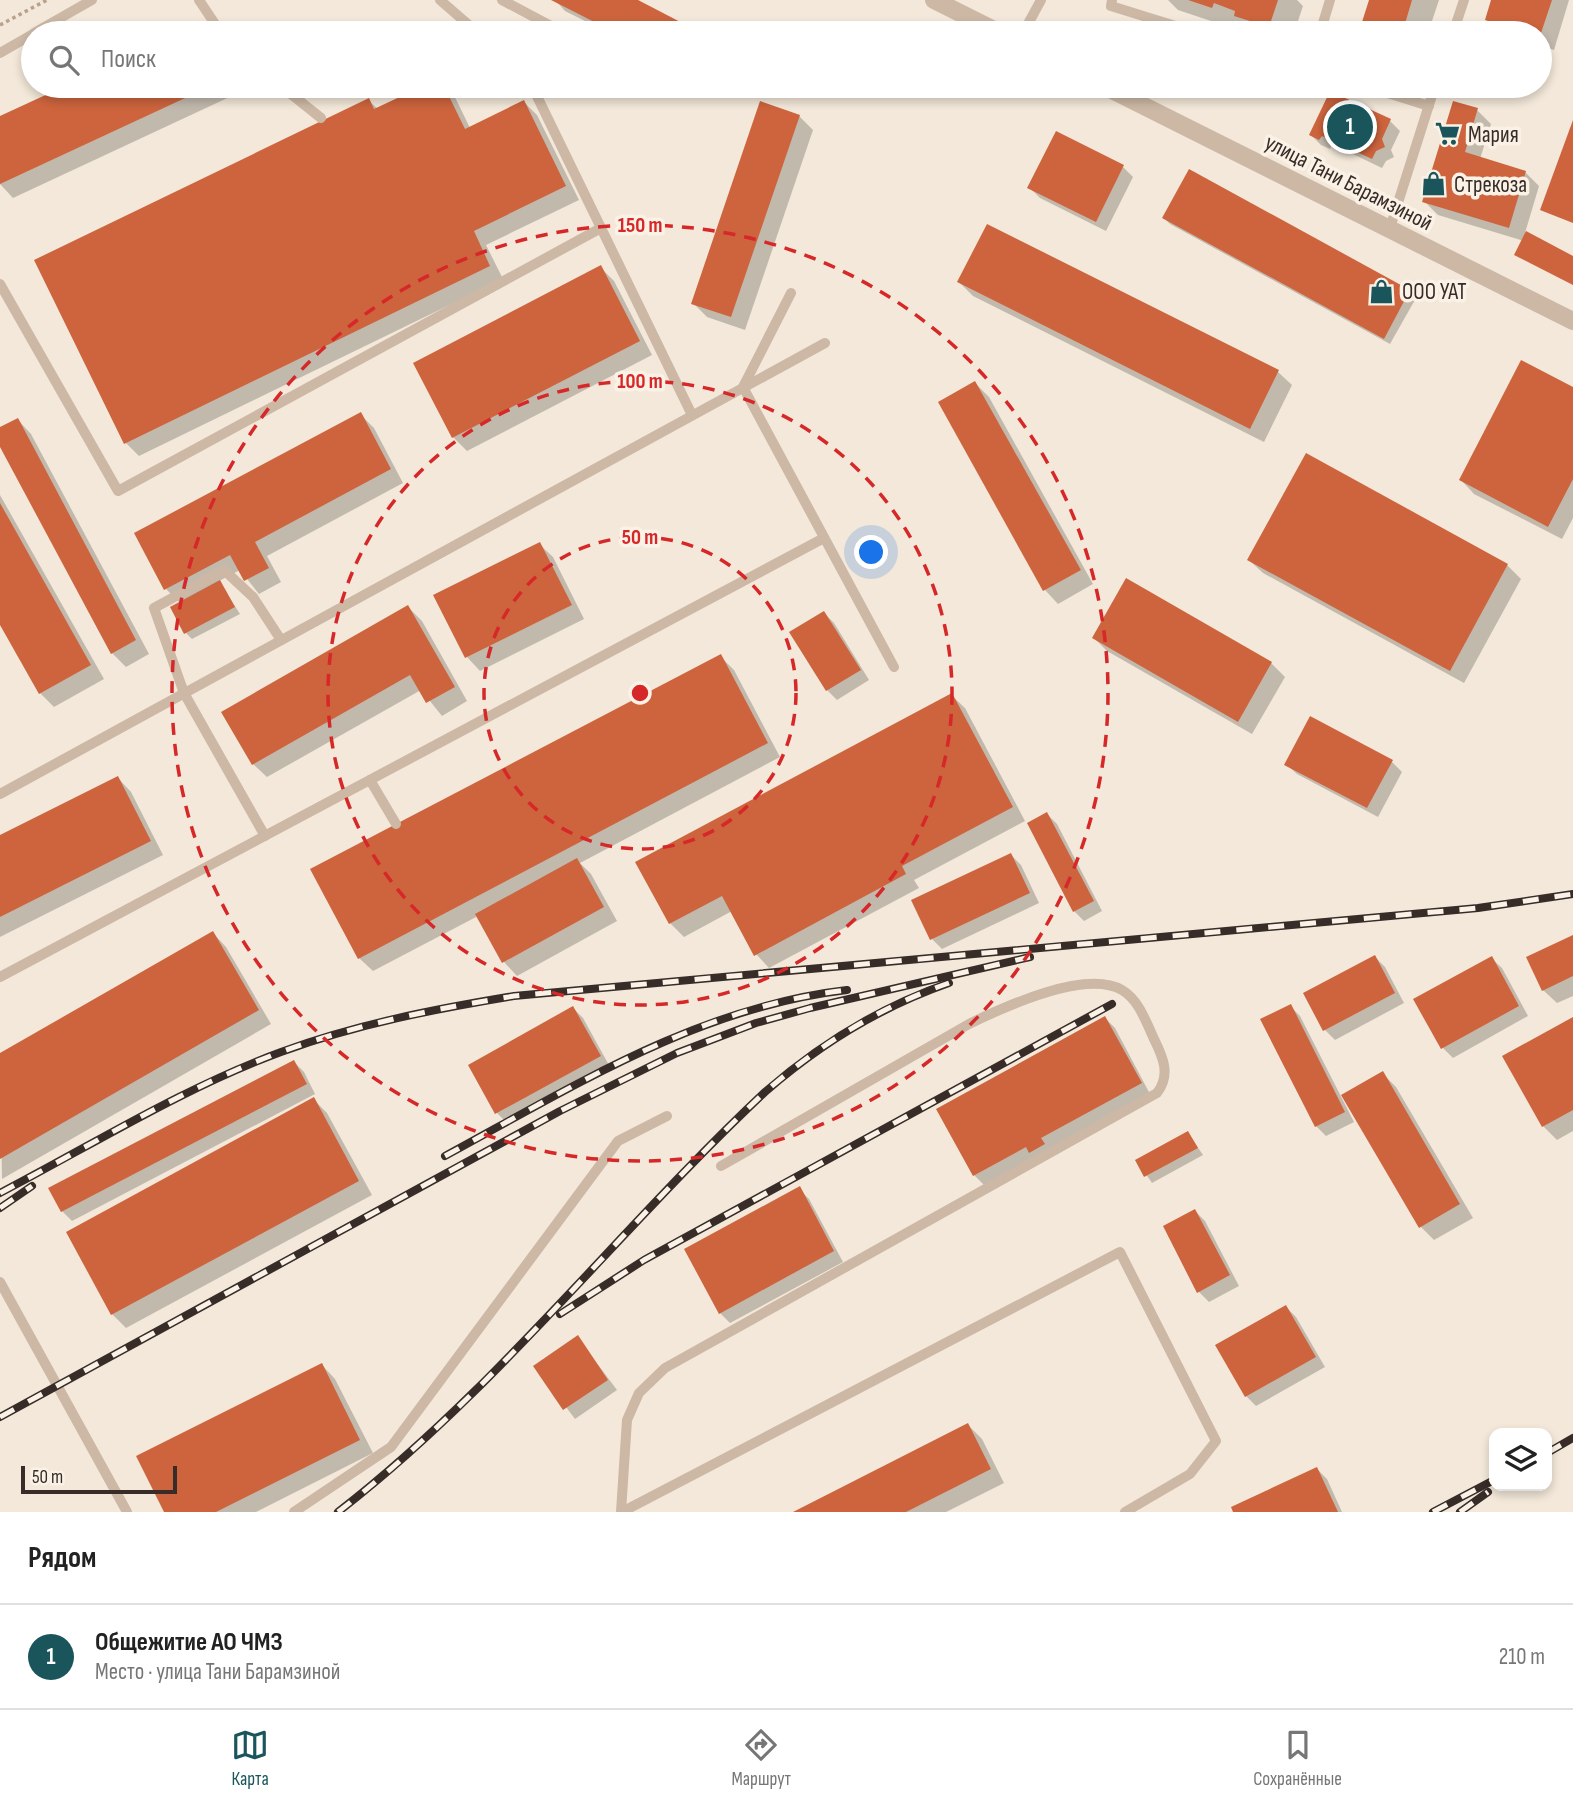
<!DOCTYPE html>
<html lang="ru">
<head>
<meta charset="utf-8">
<style>
  :root { --surface:#fff; --page:#f6f6f6; --text:#222; --muted:#767676; --line:#e0e0e0; --accent:#19555b }
  body { margin:0; font-family:"Sofia Sans Condensed",sans-serif; background:var(--page); color:var(--text) }
  .controls { position:absolute; right:21px; bottom:21px; display:grid; overflow:hidden; border-radius:14px; box-shadow:0 4px 10px #0003 }
  .controls button { width:63px; height:63px; display:grid; place-items:center; padding:0; border:0; border-bottom:2px solid var(--line); background:var(--surface); color:var(--text); font:35px sans-serif }
  .scale { position:absolute; left:21px; bottom:18px; width:156px; box-sizing:border-box; padding-left:7px; border:4px solid #372c27; border-top:0; font-size:19px; line-height:24px; white-space:nowrap; color:#372c27; -webkit-text-stroke:5px #faf2e6; paint-order:stroke }
  .you { position:absolute; left:872px; top:553px; width:24px; height:24px; margin:-18px; border:5px solid #fff; border-radius:50%; background:#1a73e8; box-shadow:0 0 0 10px #1a73e833 }
  .badge { display:grid; place-items:center; width:46px; height:46px; border-radius:50%; background:var(--accent); color:#fff; font-size:23px; font-weight:700 }
  .pin { position:absolute; translate:-50% -50%; border:4px solid #fff; box-shadow:0 2px 7px #0006 }
  .list { margin:0; padding:0; list-style:none }
  h2 { display:flex; justify-content:space-between; align-items:center; height:91px; margin:0; padding:0 28px; font-size:30px }
  h2 small { font-size:23px; font-weight:400; color:var(--muted) }
  .list li { display:grid; grid-template-columns:46px 1fr auto; gap:21px; align-items:center; box-sizing:border-box; height:105px; padding:0 28px; border-top:2px solid var(--line) }
  .list b { display:block; font-size:26px; white-space:nowrap }
  .list p { margin:0; font-size:23px; white-space:nowrap; color:var(--muted) }
  .list em { font-size:23px; font-style:normal; color:var(--muted) }
  .icon { flex:none; width:38px; height:38px; fill:none; stroke:currentColor; stroke-width:2; stroke-linecap:round; stroke-linejoin:round }
  .map { position:relative; flex:none; width:1573px; height:1512px; overflow:hidden }
  .search { position:absolute; background:var(--surface); box-shadow:0 4px 10px #0003; left:21px; right:21px; top:21px; height:77px; display:flex; align-items:center; gap:18px; box-sizing:border-box; padding:0 24px; border-radius:38px; color:var(--muted); font-size:26px }
  .sheet { height:196px; background:var(--surface) }
  nav { display:flex; justify-content:space-around; align-items:center; box-sizing:border-box; height:98px; border-top:2px solid var(--line); background:var(--surface); font-size:19px; color:var(--muted) }
  nav a { display:grid; justify-items:center; gap:4px }
  nav .on { color:var(--accent) }
  .map>svg:first-child { display:block }
  .shadow { fill:#0003 }
  .building { fill:#cd643d }
  .lines { fill:none; stroke-linecap:round; stroke-linejoin:round }
  .path { stroke:#b8a28f; stroke-width:3.5; stroke-dasharray:3.5 3.5; stroke-linecap:butt }
  .service { stroke:#ccb8a5; stroke-width:10 }
  .tertiary { stroke:#ccb8a5; stroke-width:18 }
  .rail-casing { stroke:#372c27; stroke-width:8 }
  .rail { stroke:#faf2e6; stroke-width:5; stroke-dasharray:16; stroke-linecap:butt }
  .ring { fill:none; stroke:#d62828; stroke-width:3.5; stroke-dasharray:12 9 }
  .labels { text-anchor:middle; stroke-width:7; stroke-linejoin:round; paint-order:stroke }
  .poi-label { font-size:23px; fill:#372c27; stroke:#faf2e6; text-anchor:start }
  .street-label { font-size:23px; fill:#372c27; stroke:#faf2e6 }
  .centre { fill:#d62828; stroke:#faf2e6; stroke-width:3.5 }
  .ring-label { font-size:21px; text-anchor:middle; font-weight:bold; fill:#d62828; stroke:#faf2e6; stroke-width:7; stroke-linejoin:round; paint-order:stroke }
</style>
</head>
<body>
<div class="map">
<svg width="1573" height="1512" viewBox="0 0 1573 1512">
  <rect width="100%" height="100%" fill="#f3e8d9"/>
  <!-- shadow -->
  <g class="shadow">
    <polygon points="555,0 634,0 694,33 609,33 565,11"/>
    <polygon points="1168,0 1297,0 1303,6 1294,33 1254,33 1234,23 1232,28 1178,10"/>
    <polygon points="1371,0 1439,0 1428,33 1373,33 1364,21"/>
    <polygon points="1493,0 1569,0 1554,50 1540,45 1540,33 1500,33 1487,20"/>
    <polygon points="69,86 232,86 236,94 13,198 0,184 0,118"/>
    <polygon points="427,86 446,86 453,93 470,128 524,102 537,115 579,200 486,245 503,279 139,456 126,443 368,100 378,109"/>
    <polygon points="1477,110 1491,124 1480,159 1525,172 1539,186 1525,233 1573,258 1573,285 1524,241 1438,215 1424,201"/>
    <polygon points="799,116 813,130 745,330 707,317 693,303"/>
    <polygon points="1390,121 1400,131 1391,150 1394,157 1386,161 1382,168 1332,144 1330,149 1321,145 1311,135"/>
    <polygon points="1123,167 1133,177 1106,231 1040,198 1030,188"/>
    <polygon points="1189,171 1409,291 1416,298 1390,344 1170,224 1164,218"/>
    <polygon points="988,226 1278,372 1292,385 1264,442 973,296 959,282"/>
    <polygon points="600,267 614,281 652,355 467,451 453,437"/>
    <polygon points="975,383 989,397 1093,584 1058,604 1045,590"/>
    <polygon points="1573,389 1573,518 1562,539 1474,494 1461,480"/>
    <polygon points="360,414 374,428 403,483 267,556 281,582 259,594 240,570 219,581 240,614 192,639 186,633 180,603 166,589"/>
    <polygon points="18,420 31,434 149,654 126,667 112,653 0,443 0,429"/>
    <polygon points="0,495 104,679 54,707 40,693 0,622"/>
    <polygon points="539,544 553,557 584,619 480,671 467,657 436,596"/>
    <polygon points="1249,560 1507,565 1521,579 1464,683 1263,573"/>
    <polygon points="408,607 422,621 467,701 442,716 421,690 267,777 253,764"/>
    <polygon points="824,613 834,623 869,680 837,700 827,690"/>
    <polygon points="1094,638 1271,663 1285,677 1252,734 1107,651"/>
    <polygon points="720,656 734,670 780,757 580,863 591,874 617,921 517,976 504,962 478,916 373,971 359,958"/>
    <polygon points="951,695 965,708 1025,821 914,880 919,888 769,968 756,954 732,911 684,937 670,923"/>
    <polygon points="1392,762 1402,772 1378,817 1297,774 1286,764"/>
    <polygon points="118,778 131,792 163,855 0,937 0,837"/>
    <polygon points="1047,814 1057,824 1102,911 1084,921 1074,911"/>
    <polygon points="1011,855 1021,865 1039,903 942,949 932,939"/>
    <polygon points="213,933 226,947 271,1024 2,1179 0,1055"/>
    <polygon points="1573,937 1573,996 1557,1003 1543,990"/>
    <polygon points="1375,957 1385,967 1404,1003 1335,1040 1325,1030"/>
    <polygon points="1491,958 1502,968 1528,1016 1453,1058 1443,1048"/>
    <polygon points="1290,1006 1300,1016 1354,1122 1326,1136 1316,1126"/>
    <polygon points="573,1008 583,1018 610,1067 507,1123 497,1113 470,1065"/>
    <polygon points="1105,1018 1115,1028 1150,1094 984,1185 974,1175"/>
    <polygon points="1573,1019 1573,1131 1557,1140 1543,1126"/>
    <polygon points="294,1062 304,1072 315,1094 72,1221 62,1211"/>
    <polygon points="1382,1073 1396,1087 1473,1218 1434,1240 1421,1227"/>
    <polygon points="314,1100 327,1113 372,1195 126,1328 112,1314 68,1233"/>
    <polygon points="1188,1133 1203,1155 1152,1183 1137,1161"/>
    <polygon points="799,1189 809,1199 843,1262 730,1323 720,1313"/>
    <polygon points="1195,1211 1205,1221 1239,1286 1209,1302 1199,1292"/>
    <polygon points="1286,1307 1296,1317 1325,1367 1256,1406 1246,1396"/>
    <polygon points="578,1338 617,1390 575,1419 536,1367"/>
    <polygon points="322,1365 335,1379 373,1453 256,1512 166,1512"/>
    <polygon points="968,1425 982,1439 1004,1483 946,1512 797,1512"/>
    <polygon points="1317,1469 1327,1479 1342,1512 1235,1512"/>
  </g>
  <!-- building -->
  <g class="building">
    <polygon points="551,0 638,0 690,27 686,33 616,33"/>
    <polygon points="1188,0 1278,0 1269,27 1234,16 1235,11 1214,3 1212,8"/>
    <polygon points="1369,0 1412,0 1404,27 1420,33 1371,33 1374,26 1362,22"/>
    <polygon points="1491,0 1552,0 1541,33 1527,33 1485,20"/>
    <polygon points="197,24 202,33 178,33"/>
    <polygon points="65,86 211,86 0,184 0,116"/>
    <polygon points="423,86 444,86 465,129 524,100 566,186 474,231 490,266 124,444 34,260 369,98 374,109"/>
    <polygon points="1330,91 1391,119 1382,139 1385,147 1376,151 1372,159 1322,136 1319,140 1309,135"/>
    <polygon points="760,101 800,115 731,317 691,304"/>
    <polygon points="1453,101 1478,108 1465,152 1526,171 1509,228 1422,202"/>
    <polygon points="1573,120 1573,223 1540,210"/>
    <polygon points="1056,131 1124,165 1096,222 1027,188"/>
    <polygon points="1189,169 1410,290 1384,339 1162,218"/>
    <polygon points="987,224 1279,370 1250,429 957,282"/>
    <polygon points="1526,231 1573,256 1573,285 1514,255"/>
    <polygon points="601,265 640,341 452,438 413,363"/>
    <polygon points="1521,360 1573,387 1573,479 1548,527 1459,480"/>
    <polygon points="975,381 1081,570 1043,591 938,402"/>
    <polygon points="361,412 391,469 255,542 269,568 244,581 230,555 164,590 134,533"/>
    <polygon points="18,418 136,640 111,654 0,447 0,427"/>
    <polygon points="1306,453 1508,564 1450,671 1247,560"/>
    <polygon points="0,503 91,665 39,694 0,625"/>
    <polygon points="540,542 572,605 465,658 433,595"/>
    <polygon points="1126,578 1272,662 1238,722 1092,638"/>
    <polygon points="220,580 235,607 184,634 170,607"/>
    <polygon points="408,605 455,687 426,703 410,675 252,765 221,712"/>
    <polygon points="824,611 861,670 826,691 789,632"/>
    <polygon points="721,654 768,743 358,959 310,869"/>
    <polygon points="952,693 1013,807 902,866 906,874 754,956 722,896 669,924 635,862"/>
    <polygon points="1310,716 1393,760 1367,808 1284,765"/>
    <polygon points="118,776 151,841 0,917 0,835"/>
    <polygon points="1047,812 1094,901 1073,912 1027,823"/>
    <polygon points="1011,853 1030,893 930,940 911,900"/>
    <polygon points="577,858 604,907 502,963 475,914"/>
    <polygon points="213,931 259,1010 0,1159 0,1053"/>
    <polygon points="1573,935 1573,976 1542,991 1526,957"/>
    <polygon points="1375,955 1395,993 1323,1031 1303,993"/>
    <polygon points="1492,956 1519,1006 1441,1049 1413,999"/>
    <polygon points="1291,1004 1345,1112 1315,1127 1260,1019"/>
    <polygon points="573,1006 601,1056 495,1114 468,1065"/>
    <polygon points="1105,1016 1142,1083 1041,1138 1045,1144 1029,1153 1026,1147 973,1176 936,1109"/>
    <polygon points="1573,1017 1573,1110 1542,1127 1502,1056"/>
    <polygon points="294,1060 307,1084 61,1212 48,1188"/>
    <polygon points="1383,1071 1460,1204 1419,1228 1341,1095"/>
    <polygon points="314,1097 359,1181 111,1315 66,1232"/>
    <polygon points="1188,1131 1198,1148 1144,1177 1135,1160"/>
    <polygon points="800,1186 834,1251 719,1314 684,1249"/>
    <polygon points="1195,1209 1230,1275 1197,1293 1163,1226"/>
    <polygon points="1286,1305 1316,1357 1245,1397 1215,1345"/>
    <polygon points="578,1335 608,1380 563,1410 533,1366"/>
    <polygon points="322,1363 360,1440 216,1512 164,1512 136,1456"/>
    <polygon points="968,1423 991,1469 906,1512 793,1512"/>
    <polygon points="1317,1467 1338,1512 1233,1512 1231,1507"/>
  </g>
  <g class="lines">
    <!-- path -->
    <polyline class="path" points="0,25 47,0"/>
    <!-- service -->
    <g class="service">
      <polyline points="199,0 221,33"/>
      <polyline points="440,0 478,33"/>
      <polyline points="502,0 564,33"/>
      <polyline points="1112,0 1111,6 1198,33"/>
      <polyline points="34,33 92,0"/>
      <polyline points="1023,33 1041,0"/>
      <polyline points="1320,33 1330,0"/>
      <polyline points="1453,33 1464,0"/>
      <polyline points="0,53 33,34"/>
      <polyline points="281,86 321,118"/>
      <polyline points="532,86 692,415"/>
      <polyline points="1365,86 1429,106"/>
      <polyline points="1389,231 1435,86"/>
      <polyline points="0,284 118,491 601,228"/>
      <polyline points="791,293 743,387 894,667"/>
      <polyline points="370,780 396,824"/>
      <polyline points="0,794 825,343"/>
      <polyline points="265,836 184,693 154,608 224,570 253,597 281,640"/>
      <polyline points="0,977 824,538"/>
      <polyline points="0,1282 127,1512"/>
      <polyline points="294,1512 391,1447 618,1141 667,1116"/>
      <path d="M621,1512L627,1420L639,1393L665,1368L1157,1093C1171,1075 1163,1057 1154,1039C1146,1022 1139,1000 1122,990C1085,969 1004,1007 969,1024L721,1166"/>
      <polyline points="622,1512 1120,1252 1216,1441 1190,1474 1125,1512"/>
    </g>
    <!-- tertiary -->
    <g class="tertiary">
      <polyline points="934,0 1000,33"/>
      <polyline points="1104,86 1573,321"/>
    </g>
    <defs>
      <g id="rail">
        <path d="M445,1156C574,1086 699,1007 847,990"/>
        <path d="M0,1193C92,1145 183,1088 281,1052C357,1024 435,1009 514,996L1478,908L1573,894"/>
        <polyline points="0,1208 32,1186"/>
        <polyline points="560,1314 644,1260 1112,1004"/>
        <polyline points="0,1417 560,1111 677,1053 756,1023 810,1008 1030,957"/>
        <polyline points="1547,1453 1573,1438"/>
        <path d="M338,1512C496,1390 620,1228 765,1092C820,1044 880,1007 949,983"/>
        <polyline points="1433,1512 1494,1480"/>
        <polyline points="1460,1512 1488,1492"/>
      </g>
    </defs>
    <!-- rail casing -->
    <use href="#rail" class="rail-casing"/>
    <!-- rail -->
    <use href="#rail" class="rail"/>
  </g>
  <!-- distance rings -->
  <g class="ring">
    <circle cx="640" cy="693" r="156"/>
    <circle cx="640" cy="693" r="312"/>
    <circle cx="640" cy="693" r="468"/>
  </g>
  <!-- icons -->
  <defs>
    <symbol id="supermarket-bare" viewBox="-9 -9 18 18"><path d="M-6-5.5h2.5l.6 2H6L4.5 2H-2.5L-4.4-4H-6ZM-1.5 3.2a1.3 1.3 0 1 0 .1 0ZM3 3.2a1.3 1.3 0 1 0 .1 0Z" fill="#19555b" stroke="#faf2e6" stroke-width="2.5" paint-order="stroke"/></symbol>
    <symbol id="shop-bare" viewBox="-9 -9 18 18"><path d="M-5-2.5h2.3a2.7 3.5 0 0 1 5.4 0H5L5.5 6h-11ZM-1.5-2.5h3a1.5 2.3 0 0 0-3 0Z" fill="#19555b" stroke="#faf2e6" stroke-width="2.5" paint-order="stroke"/></symbol>
  </defs>
  <g fill-rule="evenodd">
    <use href="#supermarket-bare" x="1430" y="116" width="35" height="35"/>
    <use href="#shop-bare" x="1416" y="166" width="35" height="35"/>
    <use href="#shop-bare" x="1364" y="274" width="35" height="35"/>
  </g>
  <g class="labels">
    <!-- poi labels -->
    <g class="poi-label">
      <text x="1468" y="142">Мария</text>
      <text x="1454" y="192">Стрекоза</text>
      <text x="1402" y="299">ООО УАТ</text>
    </g>
    <!-- street labels -->
    <g class="street-label">
      <text transform="translate(1349 182) rotate(27)" y="8">улица Тани Барамзиной</text>
    </g>
  </g>
  <circle cx="640" cy="693" r="10" class="centre"/>
  <g class="ring-label">
    <text x="640" y="232">150 m</text>
    <text x="640" y="388">100 m</text>
    <text x="640" y="544">50 m</text>
  </g>
</svg>
<div class="controls">
<button><svg class="icon" aria-label="layers" viewBox="0 0 24 24"><path d="M12 4l9 5-9 5-9-5zM3 14l9 5 9-5"/></svg></button>
</div>
<div class="scale">50 m</div>
<div class="you"></div>
<div class="pin badge" style="left:1350px;top:127px">1</div>
<div class="search"><svg class="icon" aria-label="search" viewBox="0 0 24 24"><circle cx="10" cy="10" r="6"/><path d="M15 15l6 6"/></svg>Поиск</div>
</div>
<section class="sheet">
<h2>Рядом<small></small></h2>
<ul class="list">
<li><span class="badge">1</span><div><b>Общежитие АО ЧМЗ</b><p>Место · улица Тани Барамзиной</p></div><em>210 m</em></li>
</ul>
</section>
<nav>
<a class="on"><svg class="icon" aria-label="map" viewBox="0 0 24 24"><path d="M3 6l6-2 6 2 6-2v14l-6 2-6-2-6 2zM9 4v14M15 6v14"/></svg>Карта</a>
<a><svg class="icon" aria-label="directions" viewBox="0 0 24 24"><path d="M12 3l9 9-9 9-9-9zM9 14v-3h6M13 9l2 2-2 2"/></svg>Маршрут</a>
<a><svg class="icon" aria-label="saved" viewBox="0 0 24 24"><path d="M7 4h10v16l-5-4-5 4z"/></svg>Сохранённые</a>
</nav>
</body>
</html>
